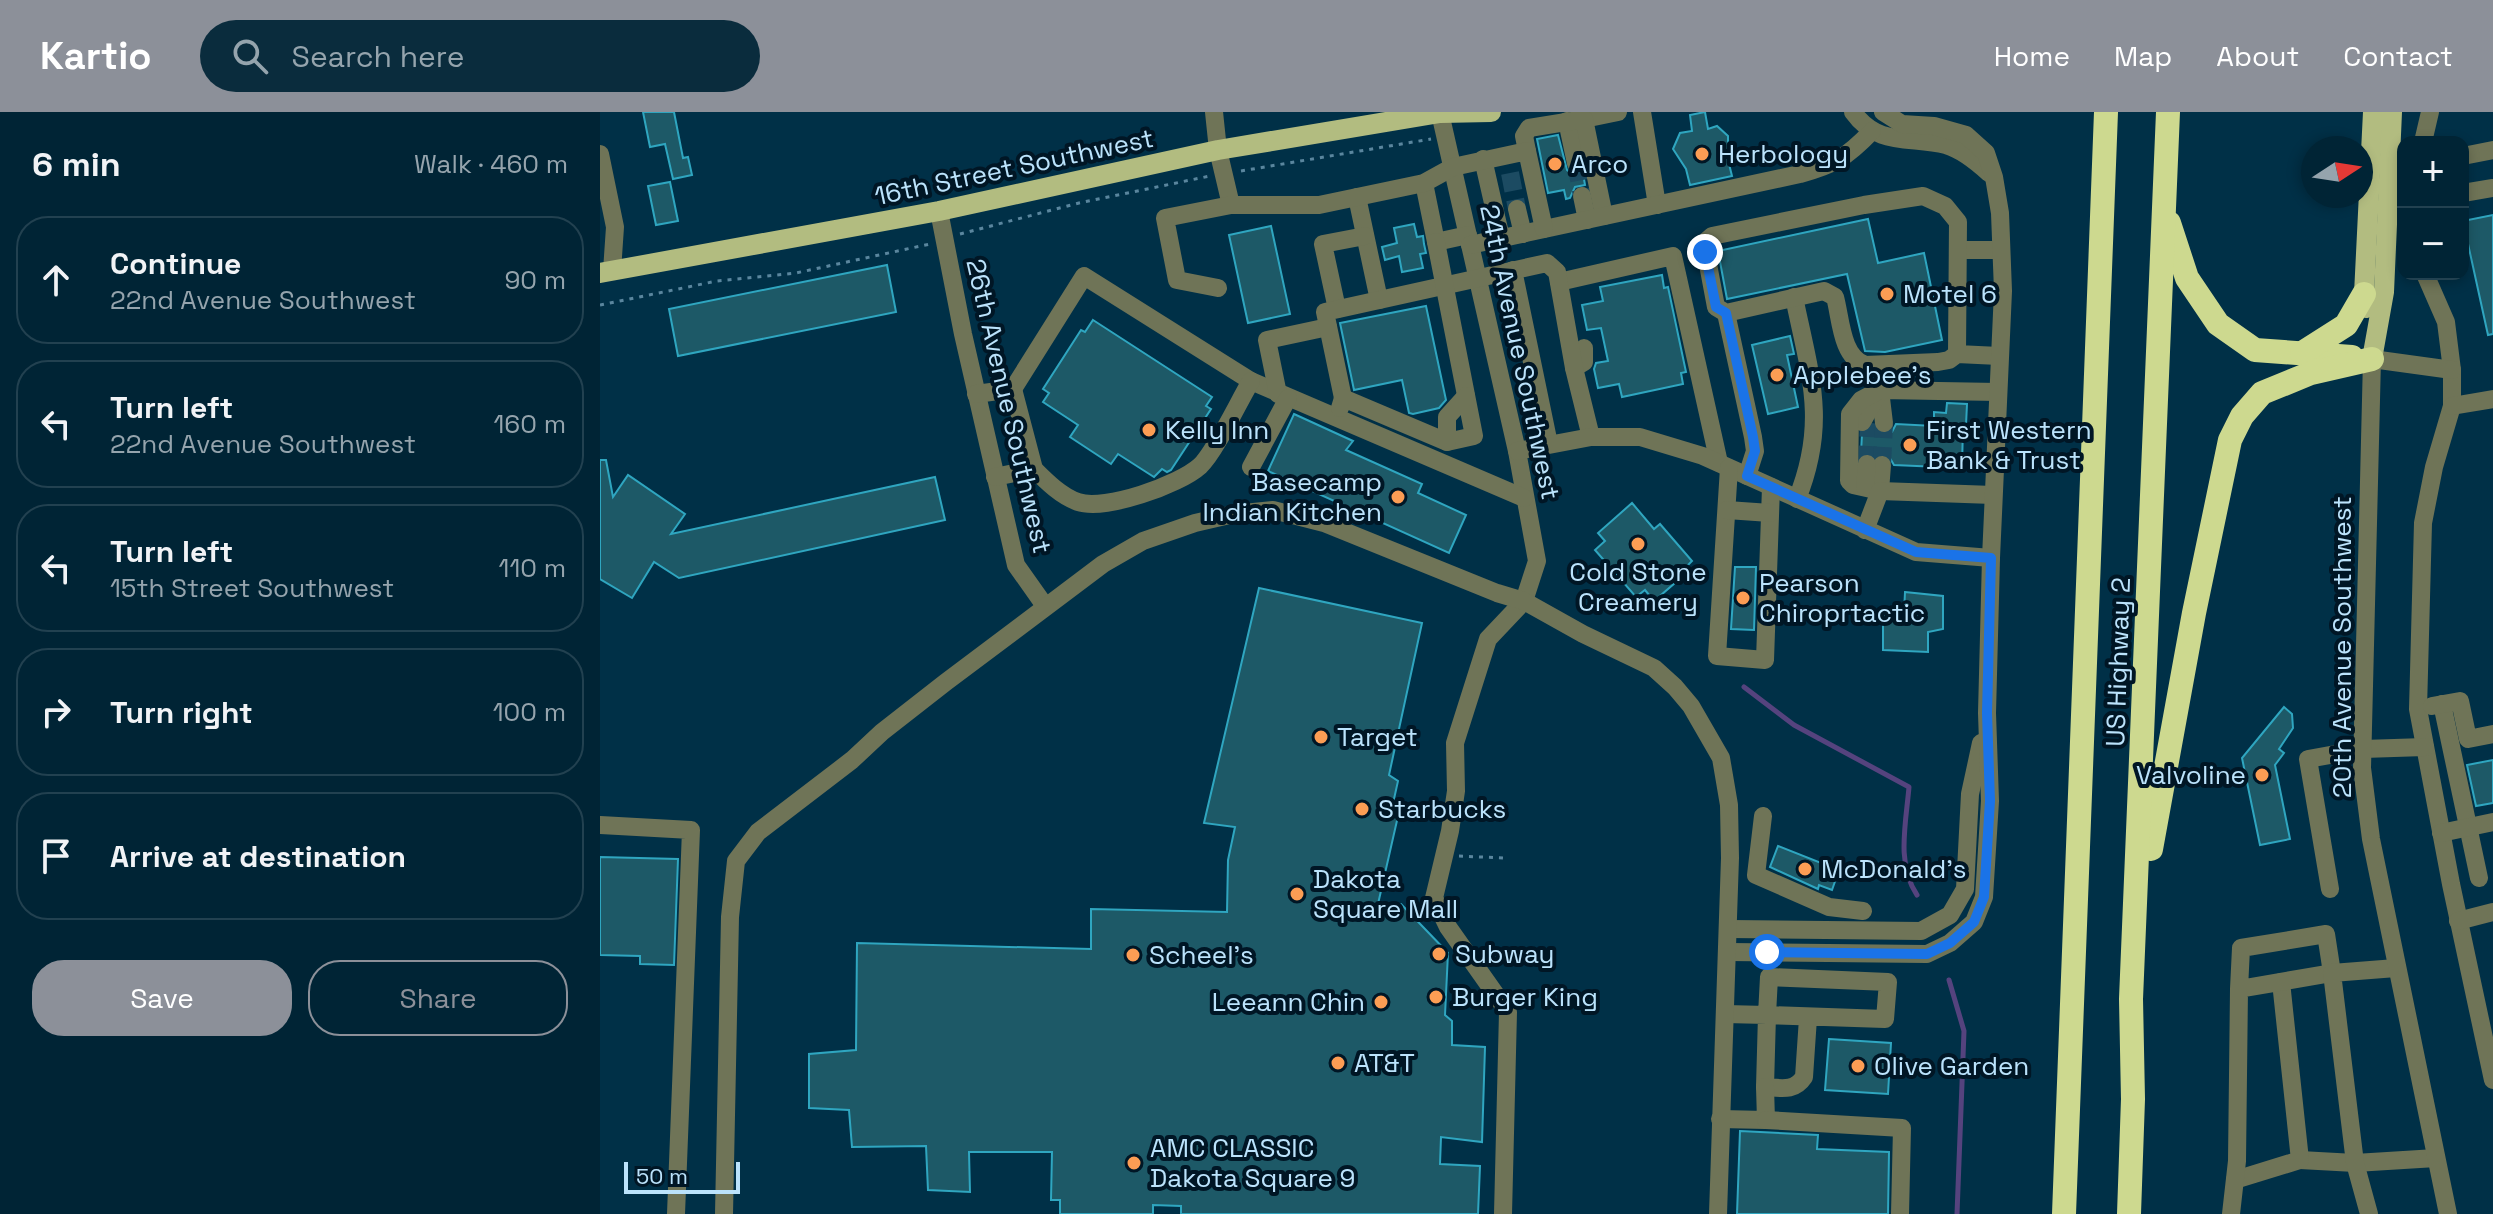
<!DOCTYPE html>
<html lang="en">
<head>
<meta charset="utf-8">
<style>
  :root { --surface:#002435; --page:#0a2c3d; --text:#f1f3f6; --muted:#95a4ad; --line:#224150; --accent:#8c9099 }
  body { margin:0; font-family:"Space Grotesk",sans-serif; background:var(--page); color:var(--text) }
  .controls { position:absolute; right:24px; top:24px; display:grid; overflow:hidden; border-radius:16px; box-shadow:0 4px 12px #0003 }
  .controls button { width:72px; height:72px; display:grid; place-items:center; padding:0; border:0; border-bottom:2px solid var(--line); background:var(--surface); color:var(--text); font:40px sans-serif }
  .compass { position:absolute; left:1701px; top:24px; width:72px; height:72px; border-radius:50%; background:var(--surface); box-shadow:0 4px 12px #0003; rotate:78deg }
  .scale { position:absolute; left:24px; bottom:20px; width:116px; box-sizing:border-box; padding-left:8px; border:4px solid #bbe3fc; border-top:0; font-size:22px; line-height:28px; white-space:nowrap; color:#bbe3fc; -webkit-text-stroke:6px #001625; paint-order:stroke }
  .stop { position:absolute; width:24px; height:24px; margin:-18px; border:6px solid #1a73e8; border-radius:50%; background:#fff }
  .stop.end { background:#1a73e8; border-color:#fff; box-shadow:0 2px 8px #0008 }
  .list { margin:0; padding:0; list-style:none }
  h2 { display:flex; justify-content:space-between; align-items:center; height:104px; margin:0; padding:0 32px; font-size:34px }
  h2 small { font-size:26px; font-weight:400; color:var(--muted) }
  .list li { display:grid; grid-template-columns:52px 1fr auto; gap:24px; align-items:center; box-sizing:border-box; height:128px; margin:0 16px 16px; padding:0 16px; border:2px solid var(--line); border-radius:32px }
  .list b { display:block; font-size:30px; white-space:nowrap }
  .list p { margin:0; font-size:26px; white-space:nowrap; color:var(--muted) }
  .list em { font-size:26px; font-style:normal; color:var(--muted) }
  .actions { display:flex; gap:16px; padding:24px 32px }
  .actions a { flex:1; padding:18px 0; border:2px solid var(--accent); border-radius:32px; text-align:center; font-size:28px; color:var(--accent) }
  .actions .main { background:var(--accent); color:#fff }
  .icon { flex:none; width:44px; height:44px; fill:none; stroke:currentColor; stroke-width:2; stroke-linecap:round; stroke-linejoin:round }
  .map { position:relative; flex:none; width:1893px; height:1102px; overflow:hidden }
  header { display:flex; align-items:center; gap:48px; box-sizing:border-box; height:112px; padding:0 40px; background:var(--accent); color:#fff }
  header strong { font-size:38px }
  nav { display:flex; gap:44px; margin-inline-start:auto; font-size:28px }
  .search { width:560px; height:72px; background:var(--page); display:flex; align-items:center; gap:20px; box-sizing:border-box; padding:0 28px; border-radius:44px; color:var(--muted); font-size:30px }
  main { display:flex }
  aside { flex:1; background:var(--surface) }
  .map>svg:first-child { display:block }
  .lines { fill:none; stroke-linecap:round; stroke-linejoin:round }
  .stream { stroke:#55437e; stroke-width:5 }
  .building { fill:#1d5967; stroke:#2fa6c0; stroke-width:2 }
  .minor-tunnel { stroke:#1c4b62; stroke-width:18; stroke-dasharray:18 9; stroke-linecap:butt }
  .path { stroke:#5a869e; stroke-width:3; stroke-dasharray:4 6; stroke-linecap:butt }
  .minor { stroke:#6f7457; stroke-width:18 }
  .major { stroke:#b2bc80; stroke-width:20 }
  .highway { stroke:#cdd98f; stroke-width:24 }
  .route { stroke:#1a73e8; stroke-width:10 }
  .poi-dot { fill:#fc9d54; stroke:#001625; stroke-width:3 }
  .labels { text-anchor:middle; stroke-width:8; stroke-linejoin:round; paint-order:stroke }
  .poi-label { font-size:26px; fill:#bbe3fc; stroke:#001625; text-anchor:start }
  .street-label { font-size:26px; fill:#bbe3fc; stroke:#001625 }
</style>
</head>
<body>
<header>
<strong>Kartio</strong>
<div class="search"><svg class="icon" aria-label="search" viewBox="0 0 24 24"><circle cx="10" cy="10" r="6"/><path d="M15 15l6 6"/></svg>Search here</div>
<nav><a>Home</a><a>Map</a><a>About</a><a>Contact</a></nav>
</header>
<main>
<aside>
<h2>6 min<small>Walk · 460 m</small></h2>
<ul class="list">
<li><svg class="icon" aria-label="ahead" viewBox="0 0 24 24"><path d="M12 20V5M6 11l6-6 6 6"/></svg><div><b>Continue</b><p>22nd Avenue Southwest</p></div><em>90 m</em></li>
<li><svg class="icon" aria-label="left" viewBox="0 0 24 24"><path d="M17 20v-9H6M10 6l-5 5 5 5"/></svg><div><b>Turn left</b><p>22nd Avenue Southwest</p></div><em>160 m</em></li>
<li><svg class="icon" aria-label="left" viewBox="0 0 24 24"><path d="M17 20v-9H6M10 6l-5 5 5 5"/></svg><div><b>Turn left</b><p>15th Street Southwest</p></div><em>110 m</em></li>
<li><svg class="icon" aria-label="right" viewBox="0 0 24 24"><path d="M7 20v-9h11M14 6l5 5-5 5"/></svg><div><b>Turn right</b></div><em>100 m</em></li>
<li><svg class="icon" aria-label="arrive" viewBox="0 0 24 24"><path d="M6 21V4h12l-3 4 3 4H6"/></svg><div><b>Arrive at destination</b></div></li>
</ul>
<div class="actions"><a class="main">Save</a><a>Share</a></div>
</aside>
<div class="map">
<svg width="1893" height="1102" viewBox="0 0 1893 1102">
  <rect width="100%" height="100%" fill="#003047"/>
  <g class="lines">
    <!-- stream -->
    <g class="stream">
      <path d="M1144,575L1194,613L1309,675C1306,711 1296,752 1317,783"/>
      <polyline points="1349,868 1364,919 1357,1102"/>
    </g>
  </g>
  <!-- building -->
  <g class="building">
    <polygon points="43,0 74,0 83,46 88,45 92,63 73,67 65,32 50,35"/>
    <polygon points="1105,0 1108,17 1117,14 1128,24 1128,48 1132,64 1090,73 1086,57 1073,37 1080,21 1092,19 1090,3"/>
    <polygon points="958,23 967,58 973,63 983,61 985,73 975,75 970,86 966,87 964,78 948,81 937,27"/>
    <polygon points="70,70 78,109 56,113 48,74"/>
    <polygon points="1893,103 1893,222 1888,223 1863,109"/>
    <polygon points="1268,107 1278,151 1324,141 1342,228 1285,240 1265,239 1247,162 1127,187 1118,139"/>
    <polygon points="814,112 817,125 823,124 824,132 826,141 820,142 823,156 802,160 799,144 785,148 782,135 797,131 794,116"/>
    <polygon points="671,114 690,202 648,211 629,123"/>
    <polygon points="287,153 296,200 78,244 69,197"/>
    <polygon points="1062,163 1064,176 1068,175 1086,260 1081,261 1083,272 1022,285 1019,272 998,276 994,257 996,251 1008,249 1001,216 987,218 982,193 1003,189 1000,175"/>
    <polygon points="826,194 846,288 839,296 813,302 809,301 802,268 754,278 740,211"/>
    <polygon points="493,208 612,285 606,294 611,297 571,358 567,360 562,357 554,365 518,342 511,352 470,325 478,313 443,290 449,281 443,277 481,218 485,220"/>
    <polygon points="1190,224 1194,242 1187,243 1198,295 1168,302 1152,233"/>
    <polygon points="1347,291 1367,292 1366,313 1363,313 1362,356 1294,353 1288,343 1261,341 1262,322 1273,315 1279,322 1285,323 1292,320 1296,312 1334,314 1334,300 1346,301"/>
    <polygon points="694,302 753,329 746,338 822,372 818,381 866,403 849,441 668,359"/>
    <polygon points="0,348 6,348 13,385 28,363 85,402 71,422 335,365 345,408 79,466 54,450 32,486 0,467"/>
    <polygon points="1032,391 1054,417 1060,412 1092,449 1087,454 1090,458 1054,489 1045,478 1036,485 995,438 1005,429 998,421"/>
    <polygon points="1135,455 1156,455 1154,518 1131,517"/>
    <polygon points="659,476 822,511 789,663 798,669 794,687 801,691 778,792 801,792 848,841 845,903 852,909 852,933 885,935 882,1030 841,1025 840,1052 880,1054 878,1102 581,1102 581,1094 553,1093 553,1102 460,1102 460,1088 451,1088 452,1040 369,1040 370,1080 328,1078 326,1034 252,1035 249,998 209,996 209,942 256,938 257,831 491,837 491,797 627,800 628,748 635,715 604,711"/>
    <polygon points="1305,480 1343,484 1343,517 1328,520 1328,540 1283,538 1283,500 1304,501"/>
    <polygon points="1684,595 1692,602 1693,616 1679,637 1684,641 1675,653 1690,727 1660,733 1642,646"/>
    <polygon points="1893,648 1893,691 1876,694 1867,653"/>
    <polygon points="1178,734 1239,758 1232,778 1219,773 1218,777 1170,755"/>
    <polygon points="0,745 78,747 74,853 40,852 40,844 0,843"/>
    <polygon points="1229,927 1291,931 1288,982 1225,978"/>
    <polygon points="1140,1019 1218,1023 1217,1037 1289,1040 1288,1102 1137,1102"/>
  </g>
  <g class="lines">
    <!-- minor-tunnel -->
    <g class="minor-tunnel">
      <polyline points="976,51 982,84"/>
      <polyline points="910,61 917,97"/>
      <polyline points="1267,352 1269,311"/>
      <polyline points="1282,353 1284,311"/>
    </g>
    <!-- path -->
    <g class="path">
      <polyline points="641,59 831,27"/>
      <polyline points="360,122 479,91 610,64"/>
      <polyline points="0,193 117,169 196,161 330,132"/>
      <polyline points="859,744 903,746"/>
    </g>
    <!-- minor -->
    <g class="minor">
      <polyline points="614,0 618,38 631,93"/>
      <polyline points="1042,0 1057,93"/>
      <path d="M1253,0C1278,35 1310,24 1346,33C1363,38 1377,50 1389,61"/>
      <polyline points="840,1 917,339 937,449 924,489 888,527 855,631 856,679 850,719 834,786 848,815 908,900 903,1102"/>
      <polyline points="984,7 1018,0"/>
      <polyline points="967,9 976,51"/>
      <polyline points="1823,30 1830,0"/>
      <polyline points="927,39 924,24 929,16 984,7 1004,104"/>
      <polyline points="0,42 15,115 12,159"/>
      <polyline points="1863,44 1893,38"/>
      <polyline points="883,47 901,126"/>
      <polyline points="824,71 836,130 868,123"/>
      <polyline points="1863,81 1893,76"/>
      <polyline points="982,84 987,108"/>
      <polyline points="757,85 779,188"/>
      <polyline points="917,97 923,122"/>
      <polyline points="339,99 363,222 416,453 445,494"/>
      <path d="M870,133L1200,62C1235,52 1246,46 1272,19"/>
      <polyline points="1360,138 1401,138"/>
      <polyline points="913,158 949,332"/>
      <polyline points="1825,162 1846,210 1852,258 1852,294 1834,355 1823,411 1818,597 1851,772 1893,968"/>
      <polyline points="959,170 1073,144 1119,351"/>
      <polyline points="618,176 577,168 565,106 631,93 719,93 824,71 853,55 927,39 944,117"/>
      <path d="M1194,185C1210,263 1228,310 1197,387"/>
      <polyline points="737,197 723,132 765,124"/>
      <polyline points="1126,201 1153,325 1155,339 1147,364"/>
      <path d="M1357,242L1358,110L1345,94L1323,84L1264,93L1112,124L1104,131L1116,195L1126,201L1224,179L1235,185C1241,207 1241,244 1265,253L1338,250L1349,248L1357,242L1399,244"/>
      <polyline points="974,256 984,250 984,236"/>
      <polyline points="413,277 434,357"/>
      <polyline points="1280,278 1284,311"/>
      <polyline points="376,282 413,277 484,164 651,269 924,386"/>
      <polyline points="678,282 667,228 728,215"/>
      <polyline points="743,286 725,200 947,151 957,160 974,256 991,325"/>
      <polyline points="1852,294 1893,287"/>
      <polyline points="740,296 743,286 847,330 874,324 836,130"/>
      <polyline points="1262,310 1280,278"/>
      <polyline points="847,330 847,305 866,284"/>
      <polyline points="917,339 991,325 1040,325 1103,344 1316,440 1391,446"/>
      <polyline points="1282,353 1280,379 1253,373 1249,369 1250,302 1261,288 1280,278 1398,280"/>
      <polyline points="651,355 688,286"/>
      <polyline points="1129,356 1117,544 1165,548 1171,375"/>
      <path d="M395,365L434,357C447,370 461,384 478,390C505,399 579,373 600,354C615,340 639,289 651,269"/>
      <polyline points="1265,375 1267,352"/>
      <polyline points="1127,398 1170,401"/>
      <polyline points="1265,418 1280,379 1393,383"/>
      <polyline points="1842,592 1879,766"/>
      <polyline points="1832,594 1860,589 1868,627 1893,622"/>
      <polyline points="1163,704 1156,763 1229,795 1263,799"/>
      <polyline points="0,713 91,718 76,1102"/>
      <polyline points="1841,721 1893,710"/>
      <polyline points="1730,777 1708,647 1763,637 1825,635"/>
      <polyline points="1858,809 1893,800"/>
      <polyline points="1129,817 1321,819 1350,803 1365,777 1370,682 1381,631"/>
      <polyline points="1128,840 1327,842 1350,831 1374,810 1384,785 1390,689 1387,601 1391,446 1403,179 1400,101 1394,65 1386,41 1366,23 1334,14 1302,12 1283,0"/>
      <path d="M1125,902L1167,903L1169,865L1288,870L1285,907L1167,903L1165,975C1181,976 1194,980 1204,965L1208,906"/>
      <polyline points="1120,1007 1166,1008 1165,975"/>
      <polyline points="1166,1008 1302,1016 1300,1102"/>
      <polyline points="1700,1048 1755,1051 1836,1046"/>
      <polyline points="1635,1068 1700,1048 1681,870"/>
      <polyline points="124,1102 130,805 136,749 158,720 252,648 282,620 346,570 503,452 543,429 595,411 634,402 673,398 724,411 897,481 924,489 983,522 1054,556 1075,575 1091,594 1121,646 1129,693 1130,746 1118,1102"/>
      <polyline points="1631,1102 1637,1049 1639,877 1732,861 1726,822 1641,836 1639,877"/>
      <polyline points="1769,1102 1755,1051 1732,861 1796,856"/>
      <polyline points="1848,1102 1771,727 1762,656 1772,247 1852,258"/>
    </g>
    <!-- major -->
    <g class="major">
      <polyline points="0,161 339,99 618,38 840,1 891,0"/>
      <polyline points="1766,196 1764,182 1773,0"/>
      <polyline points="1772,247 1784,180 1792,0"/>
    </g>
    <!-- highway -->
    <g class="highway">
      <polyline points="1569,111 1587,166 1618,212 1655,238 1752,245"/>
      <polyline points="1702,241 1746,213 1764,182"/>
      <polyline points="1551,737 1594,501 1630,328 1642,304 1662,281 1711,261 1772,247"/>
      <polyline points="1464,1102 1506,0"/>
      <polyline points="1529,1102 1533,987 1531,887 1568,0"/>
    </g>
  </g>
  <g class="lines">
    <!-- route -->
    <polyline class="route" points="1105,140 1116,195 1126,201 1153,325 1155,339 1147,364 1316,440 1391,446 1387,601 1390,689 1384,785 1374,810 1350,831 1327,842 1167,840"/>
  </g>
  <!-- markers -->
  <g class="poi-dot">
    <circle cx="1102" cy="42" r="8"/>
    <circle cx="955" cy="52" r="8"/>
    <circle cx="1287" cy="182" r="8"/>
    <circle cx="1177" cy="263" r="8"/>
    <circle cx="549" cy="318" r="8"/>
    <circle cx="1310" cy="333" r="8"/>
    <circle cx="798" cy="385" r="8"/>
    <circle cx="1038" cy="432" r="8"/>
    <circle cx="1143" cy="486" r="8"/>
    <circle cx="721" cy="625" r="8"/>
    <circle cx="1662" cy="663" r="8"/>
    <circle cx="762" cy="697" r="8"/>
    <circle cx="1205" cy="757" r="8"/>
    <circle cx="697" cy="782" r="8"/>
    <circle cx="839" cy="842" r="8"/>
    <circle cx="533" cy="843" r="8"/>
    <circle cx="836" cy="885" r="8"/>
    <circle cx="781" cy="890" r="8"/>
    <circle cx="738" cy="951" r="8"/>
    <circle cx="1258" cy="954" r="8"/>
    <circle cx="534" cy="1051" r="8"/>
  </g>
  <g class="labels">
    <!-- poi labels -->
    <g class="poi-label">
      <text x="1118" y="51">Herbology</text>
      <text x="971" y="61">Arco</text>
      <text x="1303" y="191">Motel 6</text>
      <text x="1193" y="272">Applebee's</text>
      <text x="565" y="327">Kelly Inn</text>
      <text x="1326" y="327">First Western<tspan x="1326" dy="30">Bank &amp; Trust</tspan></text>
      <text x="782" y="379" text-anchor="end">Basecamp<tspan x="782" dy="30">Indian Kitchen</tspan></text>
      <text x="1038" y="469" text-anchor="middle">Cold Stone<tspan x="1038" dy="30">Creamery</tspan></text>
      <text x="1159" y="480">Pearson<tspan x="1159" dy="30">Chiroprtactic</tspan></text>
      <text x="737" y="634">Target</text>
      <text x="1646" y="672" text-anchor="end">Valvoline</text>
      <text x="778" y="706">Starbucks</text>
      <text x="1221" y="766">McDonald's</text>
      <text x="713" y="776">Dakota<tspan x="713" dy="30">Square Mall</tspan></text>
      <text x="855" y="851">Subway</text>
      <text x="549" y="852">Scheel’s</text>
      <text x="852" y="894">Burger King</text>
      <text x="765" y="899" text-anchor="end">Leeann Chin</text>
      <text x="754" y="960">AT&amp;T</text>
      <text x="1274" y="963">Olive Garden</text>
      <text x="550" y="1045">AMC CLASSIC<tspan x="550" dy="30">Dakota Square 9</tspan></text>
    </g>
    <!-- street labels -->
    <g class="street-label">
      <text transform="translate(414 55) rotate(-12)" y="9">16th Street Southwest</text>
      <text transform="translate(920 240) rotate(78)" y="9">24th Avenue Southwest</text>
      <text transform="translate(409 294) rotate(77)" y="9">26th Avenue Southwest</text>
      <text transform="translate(1742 535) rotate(-90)" y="9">20th Avenue Southwest</text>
      <text transform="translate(1518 550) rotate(-88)" y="9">US Highway 2</text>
    </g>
  </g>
</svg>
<div class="controls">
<button>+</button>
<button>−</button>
</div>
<svg class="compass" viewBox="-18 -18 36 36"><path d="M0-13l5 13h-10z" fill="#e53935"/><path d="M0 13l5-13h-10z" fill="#95a4ad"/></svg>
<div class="scale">50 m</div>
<div class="stop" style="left:1167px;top:840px"></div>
<div class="stop end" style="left:1105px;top:140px"></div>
</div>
</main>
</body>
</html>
